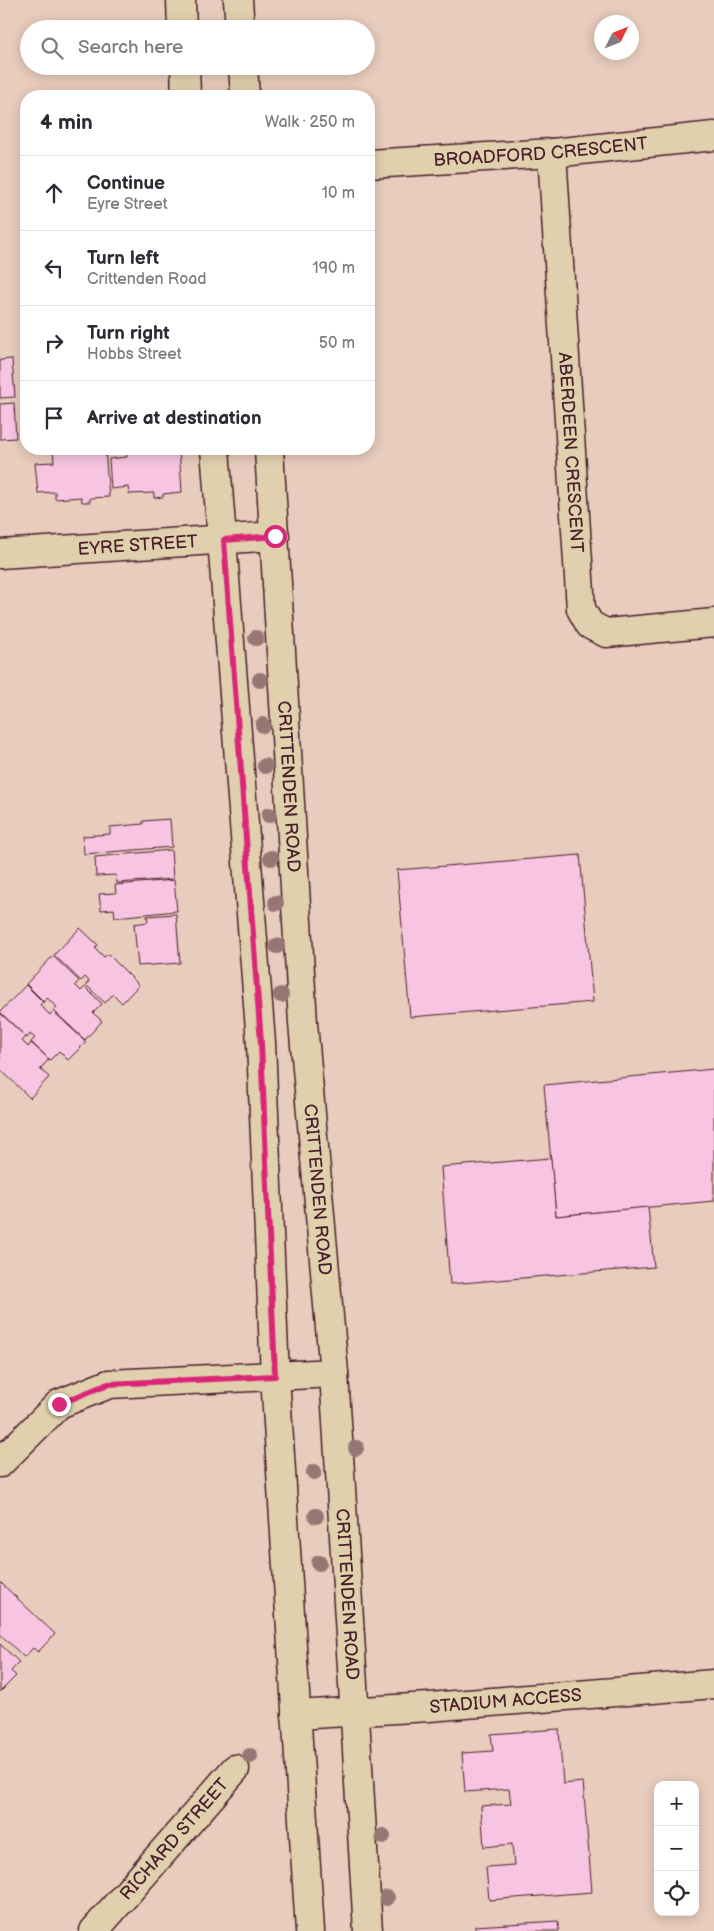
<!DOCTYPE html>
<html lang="en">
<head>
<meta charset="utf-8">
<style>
  :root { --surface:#fff; --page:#f2f2f3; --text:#2b2b33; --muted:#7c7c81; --line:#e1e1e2 }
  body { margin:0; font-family:"Balsamiq Sans",sans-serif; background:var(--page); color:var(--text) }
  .controls { position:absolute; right:15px; bottom:15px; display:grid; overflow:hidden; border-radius:10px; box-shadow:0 2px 12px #0003 }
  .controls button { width:45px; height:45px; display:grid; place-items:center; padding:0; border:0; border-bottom:1px solid var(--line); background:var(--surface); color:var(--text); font:25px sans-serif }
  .compass { position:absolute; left:594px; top:15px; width:45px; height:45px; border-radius:50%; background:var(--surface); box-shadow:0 2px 12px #0003; rotate:47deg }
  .stop { position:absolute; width:15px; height:15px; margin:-11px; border:4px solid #db2777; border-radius:50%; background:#fff }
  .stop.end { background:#db2777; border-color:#fff; box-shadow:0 1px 5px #0008 }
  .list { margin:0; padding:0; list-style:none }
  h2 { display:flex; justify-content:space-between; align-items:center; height:65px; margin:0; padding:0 20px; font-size:21px }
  h2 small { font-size:16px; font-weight:400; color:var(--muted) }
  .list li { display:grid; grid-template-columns:32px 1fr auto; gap:15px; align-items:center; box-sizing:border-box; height:75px; padding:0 20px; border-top:1px solid var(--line) }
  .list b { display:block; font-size:19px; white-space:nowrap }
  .list p { margin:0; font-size:16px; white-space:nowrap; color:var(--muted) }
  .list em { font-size:16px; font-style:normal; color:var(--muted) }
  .icon { flex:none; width:28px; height:28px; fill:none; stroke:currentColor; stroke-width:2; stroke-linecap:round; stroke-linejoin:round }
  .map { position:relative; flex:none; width:714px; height:1931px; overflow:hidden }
  .search { position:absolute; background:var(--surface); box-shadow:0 2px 12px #0003; left:20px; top:20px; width:355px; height:55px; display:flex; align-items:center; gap:12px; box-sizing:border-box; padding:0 18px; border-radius:28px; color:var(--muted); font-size:19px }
  .panel { position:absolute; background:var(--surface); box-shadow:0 2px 12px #0003; left:20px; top:90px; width:355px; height:365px; border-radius:20px }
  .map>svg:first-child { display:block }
  .building { fill:#f7c4e2; stroke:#4a1f2b }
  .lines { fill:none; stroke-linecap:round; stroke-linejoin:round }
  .street-casing { stroke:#4a1f2b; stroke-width:31 }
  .secondary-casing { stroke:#4a1f2b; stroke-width:31 }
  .street { stroke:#e1d0ad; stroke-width:28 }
  .secondary { stroke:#e1d0ad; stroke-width:28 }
  .tree { fill:#967773 }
  .route { stroke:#db2777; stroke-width:6 }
  .labels { text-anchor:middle; stroke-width:4; stroke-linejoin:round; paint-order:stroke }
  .street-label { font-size:18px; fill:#4a1f2b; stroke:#e1d0ad }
</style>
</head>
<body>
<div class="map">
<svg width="714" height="1931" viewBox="0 0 714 1931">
  <rect width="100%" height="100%" fill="#e8ccbd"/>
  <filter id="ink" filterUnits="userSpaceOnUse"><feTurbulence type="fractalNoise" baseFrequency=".02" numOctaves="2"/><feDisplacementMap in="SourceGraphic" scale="10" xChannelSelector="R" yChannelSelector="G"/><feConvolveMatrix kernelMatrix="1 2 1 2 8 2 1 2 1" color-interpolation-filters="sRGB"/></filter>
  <g filter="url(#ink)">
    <!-- building -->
    <g class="building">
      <polygon points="12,359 15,397 0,398 0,360"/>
      <polygon points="14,403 16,438 0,439 0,404"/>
      <polygon points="53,449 105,449 109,497 90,498 90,502 82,502 81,497 55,499 55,492 38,493 35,463 54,462"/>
      <polygon points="126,449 179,449 182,492 163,494 163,497 154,498 154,493 129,494 128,487 111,489 109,459 127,457"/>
      <polygon points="170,819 172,847 84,854 83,836 110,834 110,827 143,824 143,821"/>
      <polygon points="171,850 173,879 117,883 116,875 96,876 95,857"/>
      <polygon points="580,855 593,1002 410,1017 397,870"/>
      <polygon points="174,880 177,911 115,917 114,909 101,910 99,894 116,893 115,885"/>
      <polygon points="176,914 180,963 138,966 134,924 148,922 147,916"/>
      <polygon points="80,928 98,945 95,948 104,957 108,954 139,985 122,1003 113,994 105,1003 86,985 89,981 85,977 81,981 54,955"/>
      <polygon points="53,956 79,981 75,985 81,991 85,987 102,1004 93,1013 102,1021 85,1040 54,1011 57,1007 47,998 44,1002 26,984"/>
      <polygon points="26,985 43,1002 40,1005 50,1015 53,1011 86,1042 68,1060 59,1051 50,1060 31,1042 35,1038 30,1034 27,1038 0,1012"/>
      <polygon points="0,1013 26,1037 22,1041 28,1047 31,1043 49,1059 40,1069 49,1077 30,1098 0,1069"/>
      <polygon points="714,1069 714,1201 556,1216 544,1085"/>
      <polygon points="551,1158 556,1216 648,1207 654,1267 450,1284 441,1167"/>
      <polygon points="0,1582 55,1634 38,1652 33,1648 24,1657 0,1634"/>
      <polygon points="0,1644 19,1662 11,1671 16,1676 0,1692"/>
      <polygon points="559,1729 563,1784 583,1782 592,1892 489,1900 486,1867 514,1865 512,1844 484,1847 481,1806 511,1804 509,1789 465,1792 462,1753 493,1751 491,1734"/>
      <polygon points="558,1921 559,1931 475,1931 475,1926"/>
    </g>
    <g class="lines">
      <defs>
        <g id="street">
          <path id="s1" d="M552,153L581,609L590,625L606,633L714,623"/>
          <path id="s2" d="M369,164L552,153L714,136"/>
          <path id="s3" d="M0,554L275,536"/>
          <polyline points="0,1463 59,1404 109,1384 334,1373"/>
          <path id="s4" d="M296,1715L429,1707L714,1684"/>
          <path id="s5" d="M94,1931L235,1769"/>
        </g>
        <g id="secondary">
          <polyline points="181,0 182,29"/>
          <polyline points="238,0 240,29"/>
          <polyline points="185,66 186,96"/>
          <polyline points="243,66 245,96"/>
          <polyline points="215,449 261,1043 275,1376 310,1931"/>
          <path id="s6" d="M269,449L303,1023L334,1373L368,1931"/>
        </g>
      </defs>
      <!-- street casing -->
      <use href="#street" class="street-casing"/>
      <!-- secondary casing -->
      <use href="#secondary" class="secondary-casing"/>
      <!-- street -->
      <use href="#street" class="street"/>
      <!-- secondary -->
      <use href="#secondary" class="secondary"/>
    </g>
    <!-- trees -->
    <g class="tree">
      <circle cx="256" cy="638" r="8"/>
      <circle cx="260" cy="680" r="8"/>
      <circle cx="263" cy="725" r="8"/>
      <circle cx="265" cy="766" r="8"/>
      <circle cx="269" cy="815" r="8"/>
      <circle cx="271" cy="858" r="8"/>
      <circle cx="276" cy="903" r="8"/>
      <circle cx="277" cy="946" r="8"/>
      <circle cx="281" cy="995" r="8"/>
      <circle cx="356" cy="1448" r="8"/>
      <circle cx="314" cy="1472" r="8"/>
      <circle cx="316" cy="1516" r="8"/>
      <circle cx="319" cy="1563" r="8"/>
      <circle cx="250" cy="1756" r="8"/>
      <circle cx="383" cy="1836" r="8"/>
      <circle cx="387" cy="1898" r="8"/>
    </g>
  </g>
  <g class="lines" filter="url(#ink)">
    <!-- route -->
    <polyline class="route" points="59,1404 108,1384 275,1376 261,1043 224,540 275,536"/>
  </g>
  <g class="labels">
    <!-- street labels -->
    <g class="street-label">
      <text dy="6" stroke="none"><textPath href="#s2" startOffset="172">BROADFORD CRESCENT</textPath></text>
      <text dy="6" stroke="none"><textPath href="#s1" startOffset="300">ABERDEEN CRESCENT</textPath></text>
      <text dy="6" stroke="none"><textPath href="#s3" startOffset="138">EYRE STREET</textPath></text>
      <text dy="6" stroke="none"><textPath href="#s6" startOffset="338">CRITTENDEN ROAD</textPath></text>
      <text dy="6" stroke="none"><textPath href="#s6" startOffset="742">CRITTENDEN ROAD</textPath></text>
      <text dy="6" stroke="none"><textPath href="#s6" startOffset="1148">CRITTENDEN ROAD</textPath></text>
      <text dy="6" stroke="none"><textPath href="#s4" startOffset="210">STADIUM ACCESS</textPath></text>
      <text dy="6" stroke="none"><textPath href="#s5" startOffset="122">RICHARD STREET</textPath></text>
    </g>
  </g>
</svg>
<div class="controls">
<button>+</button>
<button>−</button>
<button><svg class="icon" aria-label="locate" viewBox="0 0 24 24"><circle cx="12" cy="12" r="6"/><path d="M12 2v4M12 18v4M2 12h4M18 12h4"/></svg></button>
</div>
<svg class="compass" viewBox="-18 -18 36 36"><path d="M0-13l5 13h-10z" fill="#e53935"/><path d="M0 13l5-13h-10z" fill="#7c7c81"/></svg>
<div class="stop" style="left:275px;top:536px"></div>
<div class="stop end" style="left:59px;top:1404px"></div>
<div class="search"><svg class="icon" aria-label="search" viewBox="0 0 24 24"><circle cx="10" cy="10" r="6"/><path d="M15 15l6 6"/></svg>Search here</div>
<section class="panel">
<h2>4 min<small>Walk · 250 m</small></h2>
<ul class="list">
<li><svg class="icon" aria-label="ahead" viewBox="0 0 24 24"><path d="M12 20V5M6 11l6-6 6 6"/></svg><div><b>Continue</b><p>Eyre Street</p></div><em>10 m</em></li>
<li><svg class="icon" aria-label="left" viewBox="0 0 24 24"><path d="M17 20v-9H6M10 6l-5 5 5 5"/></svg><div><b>Turn left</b><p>Crittenden Road</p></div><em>190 m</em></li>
<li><svg class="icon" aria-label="right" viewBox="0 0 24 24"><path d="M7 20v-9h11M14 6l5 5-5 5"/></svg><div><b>Turn right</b><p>Hobbs Street</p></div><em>50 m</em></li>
<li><svg class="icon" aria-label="arrive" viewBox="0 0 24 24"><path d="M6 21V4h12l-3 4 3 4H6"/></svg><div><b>Arrive at destination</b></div></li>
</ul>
</section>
</div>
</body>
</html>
